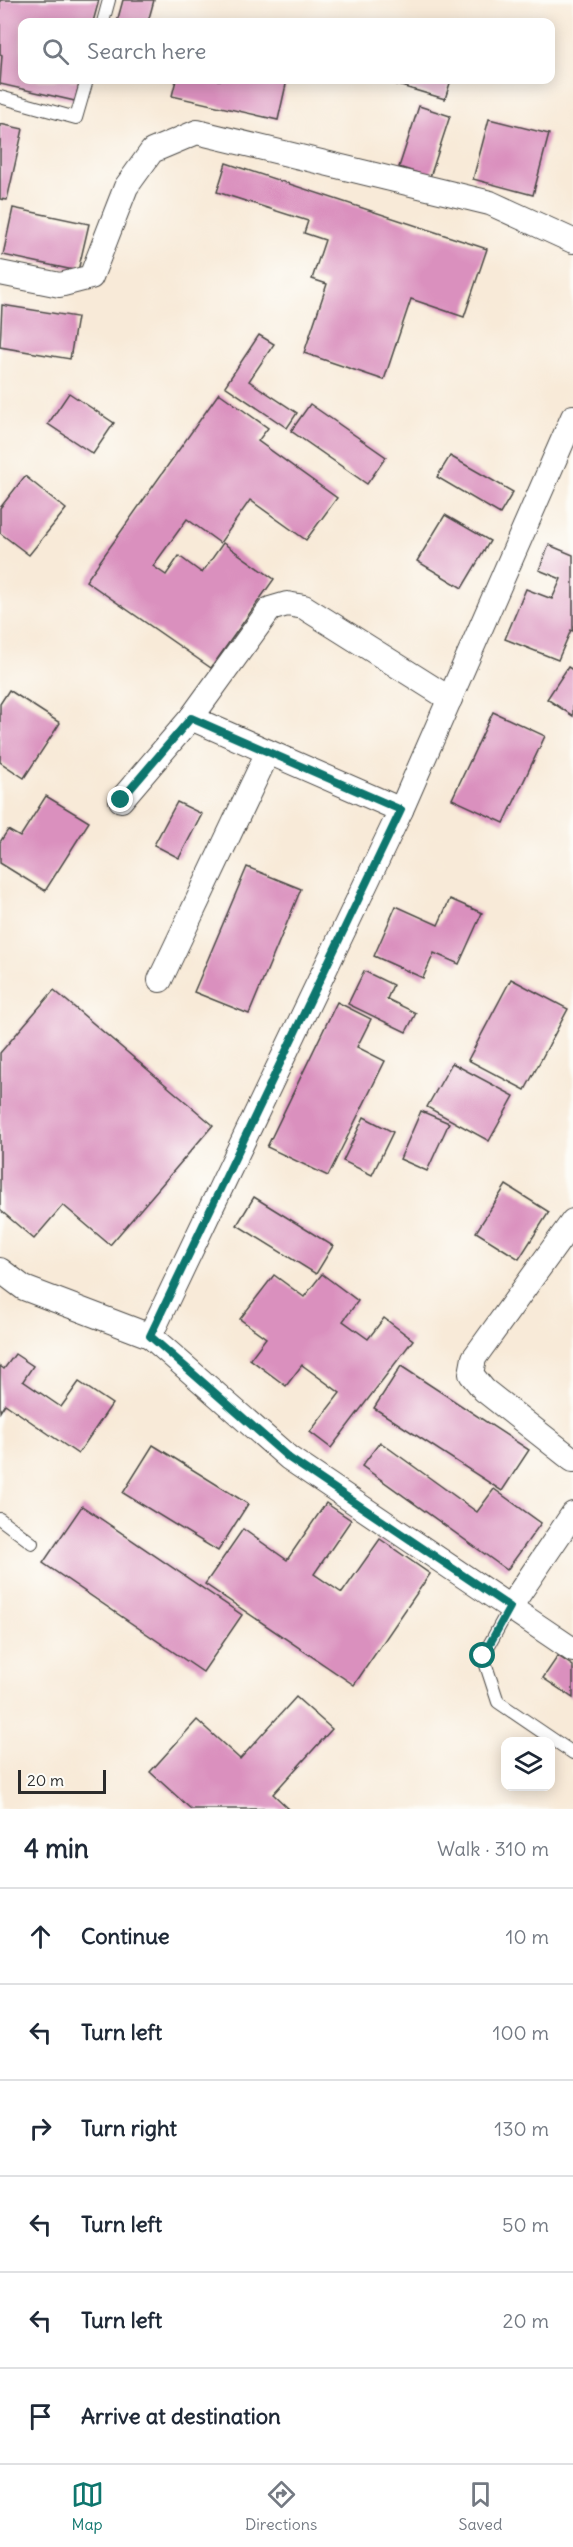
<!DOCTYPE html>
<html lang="en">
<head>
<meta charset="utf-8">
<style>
  :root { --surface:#fff; --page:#f6f6f7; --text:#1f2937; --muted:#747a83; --line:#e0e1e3; --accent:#0f766e }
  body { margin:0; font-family:Delius,sans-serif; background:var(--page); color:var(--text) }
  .controls { position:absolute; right:18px; bottom:18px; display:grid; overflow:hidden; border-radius:12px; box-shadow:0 3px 15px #0003 }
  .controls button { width:54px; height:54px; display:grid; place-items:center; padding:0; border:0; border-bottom:2px solid var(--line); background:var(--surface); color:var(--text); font:30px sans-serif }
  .scale { position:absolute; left:18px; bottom:15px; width:88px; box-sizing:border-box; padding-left:6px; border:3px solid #2b2b2b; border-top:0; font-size:16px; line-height:21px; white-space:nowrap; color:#2b2b2b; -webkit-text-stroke:4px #fdfcf7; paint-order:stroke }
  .stop { position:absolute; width:18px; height:18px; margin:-14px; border:4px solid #0f766e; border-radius:50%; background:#fff }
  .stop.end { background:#0f766e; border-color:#fff; box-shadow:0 2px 6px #0008 }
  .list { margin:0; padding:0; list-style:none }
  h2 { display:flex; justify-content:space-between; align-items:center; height:78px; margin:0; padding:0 24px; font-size:26px }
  h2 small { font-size:20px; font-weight:400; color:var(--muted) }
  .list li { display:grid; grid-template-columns:39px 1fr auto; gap:18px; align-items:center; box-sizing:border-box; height:96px; padding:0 24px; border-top:2px solid var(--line) }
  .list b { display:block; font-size:22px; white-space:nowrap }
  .list em { font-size:20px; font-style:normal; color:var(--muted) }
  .icon { flex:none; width:33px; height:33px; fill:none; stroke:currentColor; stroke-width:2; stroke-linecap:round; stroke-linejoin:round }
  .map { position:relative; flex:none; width:573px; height:1809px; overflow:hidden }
  .search { position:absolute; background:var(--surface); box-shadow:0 3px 15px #0003; left:18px; right:18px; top:18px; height:66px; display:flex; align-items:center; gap:15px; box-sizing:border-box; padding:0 21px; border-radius:12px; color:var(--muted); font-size:22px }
  .sheet { height:654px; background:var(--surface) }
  nav { display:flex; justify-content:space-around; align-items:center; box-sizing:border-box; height:84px; border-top:2px solid var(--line); background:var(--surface); font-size:16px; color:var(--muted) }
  nav a { display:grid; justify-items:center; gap:3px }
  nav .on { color:var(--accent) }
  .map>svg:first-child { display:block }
  .building { fill:#da90be }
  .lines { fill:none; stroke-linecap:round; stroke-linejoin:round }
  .service-casing { stroke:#4a4845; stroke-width:14 }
  .minor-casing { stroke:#4a4845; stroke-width:26 }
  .service { stroke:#fff; stroke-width:12 }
  .minor { stroke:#fff; stroke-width:24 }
  .route { stroke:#0f766e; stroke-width:8 }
</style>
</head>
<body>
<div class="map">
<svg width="573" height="1809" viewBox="0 0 573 1809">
  <rect width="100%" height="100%" fill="#fdfcf7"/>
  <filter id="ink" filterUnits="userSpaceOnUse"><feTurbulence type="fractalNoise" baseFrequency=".0167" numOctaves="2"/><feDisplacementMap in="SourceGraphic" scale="12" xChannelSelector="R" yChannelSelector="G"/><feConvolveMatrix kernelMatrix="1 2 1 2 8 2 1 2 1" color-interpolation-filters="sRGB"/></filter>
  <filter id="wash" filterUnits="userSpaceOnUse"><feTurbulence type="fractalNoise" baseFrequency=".008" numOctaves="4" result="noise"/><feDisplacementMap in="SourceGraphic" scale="24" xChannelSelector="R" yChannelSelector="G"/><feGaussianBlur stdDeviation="1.35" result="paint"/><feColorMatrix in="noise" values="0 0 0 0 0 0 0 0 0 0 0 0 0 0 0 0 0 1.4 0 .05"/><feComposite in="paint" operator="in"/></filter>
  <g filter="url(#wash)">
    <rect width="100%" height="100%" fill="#f8ead8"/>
    <g id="blocks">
      <!-- building -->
      <g class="building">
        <polygon points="0,0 99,0 93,22 22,22 22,80 80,80 75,101 0,84 2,55 0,54"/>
        <polygon points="123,0 154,0 148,22 117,22"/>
        <polygon points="176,80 287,80 278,120 172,96"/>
        <polygon points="381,80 451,80 445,99"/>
        <polygon points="419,106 450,116 430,177 399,167"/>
        <polygon points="489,119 549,134 533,195 473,179"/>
        <polygon points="0,124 23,129 7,200 0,199"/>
        <polygon points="226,163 487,249 464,317 411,299 384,380 304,353 327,284 312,279 325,240 304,233 308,221 217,192"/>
        <polygon points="13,208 89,224 78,271 3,255"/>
        <polygon points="2,305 77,317 70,359 0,347"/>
        <polygon points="259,335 274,344 249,381 297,413 287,428 225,386"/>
        <polygon points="69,393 114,423 93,454 48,424"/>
        <polygon points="219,393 268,428 258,441 337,498 306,540 250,500 220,543 187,519 153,566 166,575 179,556 202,573 223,543 274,579 211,668 86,581"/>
        <polygon points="310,404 386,457 367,484 291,431"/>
        <polygon points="450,456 513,492 500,514 437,477"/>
        <polygon points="25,476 66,509 29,555 0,533 0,508"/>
        <polygon points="445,515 490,541 462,588 417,561"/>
        <polygon points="549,545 573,555 573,631 571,630 558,660 505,639 526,589 552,599 561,579 539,570"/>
        <polygon points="568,667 573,670 573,716 547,699"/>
        <polygon points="9,690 60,723 24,778 0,762 0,704"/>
        <polygon points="493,712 545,736 504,823 452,799"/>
        <polygon points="46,796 89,822 45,891 0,863 0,842 8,830 20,837"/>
        <polygon points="177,802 202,814 179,858 154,845"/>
        <polygon points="247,867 301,889 249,1014 194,992"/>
        <polygon points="450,899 482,913 459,964 434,953 423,978 374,956 396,906 438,925"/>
        <polygon points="364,971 393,985 387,999 416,1013 406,1032 348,1004"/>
        <polygon points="511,979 568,1009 525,1090 468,1060"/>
        <polygon points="54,990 213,1125 110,1245 63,1205 34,1239 0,1210 0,1053"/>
        <polygon points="337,1002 371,1019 357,1047 385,1061 328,1176 267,1147"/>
        <polygon points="452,1063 514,1096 489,1141 427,1107"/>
        <polygon points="421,1111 449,1123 427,1171 400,1159"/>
        <polygon points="364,1117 393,1132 372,1175 343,1161"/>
        <polygon points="506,1185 549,1212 519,1259 476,1232"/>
        <polygon points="254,1197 333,1246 316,1274 237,1225"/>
        <polygon points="322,1274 358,1301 343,1321 368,1339 384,1318 413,1340 331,1448 310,1432 340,1393 302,1365 286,1386 250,1359 266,1338 240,1319 274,1275 304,1297"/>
        <polygon points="15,1354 33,1366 23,1381 61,1407 79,1382 112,1404 78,1454 5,1404 0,1412 0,1366 4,1369"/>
        <polygon points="401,1366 529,1450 502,1491 374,1408"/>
        <polygon points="380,1442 477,1512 494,1489 541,1523 507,1570 362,1466"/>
        <polygon points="153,1445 248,1504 218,1551 123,1493"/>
        <polygon points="326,1503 351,1520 314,1574 342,1593 380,1539 430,1574 354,1685 205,1584 243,1529 287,1560"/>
        <polygon points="82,1506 242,1615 203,1672 43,1563"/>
        <polygon points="558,1656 573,1666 573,1698 543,1678"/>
        <polygon points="296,1697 332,1729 273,1794 289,1809 191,1809 150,1772 197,1720 240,1759"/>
      </g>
    </g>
  </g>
  <g filter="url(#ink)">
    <use href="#blocks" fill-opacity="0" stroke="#4a4845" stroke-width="1.5"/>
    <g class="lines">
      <defs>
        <g id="service">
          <polyline points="103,22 109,0"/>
          <polyline points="0,97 76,118 87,80"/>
          <polyline points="0,1519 32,1543"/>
          <polyline points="510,1607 483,1656 498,1702 573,1753"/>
        </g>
        <g id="minor">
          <polyline points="0,273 60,285 91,277 126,187 152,151 197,132 490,203 573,241"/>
          <polyline points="573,417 401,810 150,1336 289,1458 573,1650"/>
          <polyline points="191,718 401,810"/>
          <polyline points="121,800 191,718 270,609 287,604 304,607 450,699"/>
          <polyline points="160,980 268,752"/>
          <polyline points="573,1221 474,1358 471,1374 484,1390 573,1460"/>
          <polyline points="0,1270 24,1288 150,1336"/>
          <polyline points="510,1607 573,1514"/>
        </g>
      </defs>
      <!-- service casing -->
      <use href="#service" class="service-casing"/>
      <!-- minor casing -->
      <use href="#minor" class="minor-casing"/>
      <!-- service -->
      <use href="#service" class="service"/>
      <!-- minor -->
      <use href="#minor" class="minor"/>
    </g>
  </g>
  <g class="lines" filter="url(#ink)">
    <!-- route -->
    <polyline class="route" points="121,800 191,718 401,810 150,1336 289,1458 510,1607 483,1656"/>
  </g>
</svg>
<div class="controls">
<button><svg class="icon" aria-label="layers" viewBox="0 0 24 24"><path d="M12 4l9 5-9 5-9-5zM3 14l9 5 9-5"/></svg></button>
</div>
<div class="scale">20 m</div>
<div class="stop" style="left:483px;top:1656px"></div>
<div class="stop end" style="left:121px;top:800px"></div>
<div class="search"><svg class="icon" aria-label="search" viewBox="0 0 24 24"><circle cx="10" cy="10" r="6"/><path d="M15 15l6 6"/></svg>Search here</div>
</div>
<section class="sheet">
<h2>4 min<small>Walk · 310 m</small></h2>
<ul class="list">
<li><svg class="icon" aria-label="ahead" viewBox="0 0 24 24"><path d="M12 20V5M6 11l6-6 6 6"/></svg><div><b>Continue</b></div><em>10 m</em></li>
<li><svg class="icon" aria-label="left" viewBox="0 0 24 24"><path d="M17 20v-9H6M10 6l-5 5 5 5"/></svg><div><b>Turn left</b></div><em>100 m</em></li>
<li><svg class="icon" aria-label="right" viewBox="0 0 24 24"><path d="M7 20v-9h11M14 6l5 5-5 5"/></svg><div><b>Turn right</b></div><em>130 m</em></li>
<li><svg class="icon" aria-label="left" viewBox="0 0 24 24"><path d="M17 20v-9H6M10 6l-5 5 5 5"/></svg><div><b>Turn left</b></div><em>50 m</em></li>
<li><svg class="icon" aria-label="left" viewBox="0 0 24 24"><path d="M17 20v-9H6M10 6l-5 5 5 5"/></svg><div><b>Turn left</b></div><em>20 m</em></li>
<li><svg class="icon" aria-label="arrive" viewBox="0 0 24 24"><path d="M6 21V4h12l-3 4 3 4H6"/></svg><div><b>Arrive at destination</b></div></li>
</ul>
</section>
<nav>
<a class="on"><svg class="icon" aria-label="map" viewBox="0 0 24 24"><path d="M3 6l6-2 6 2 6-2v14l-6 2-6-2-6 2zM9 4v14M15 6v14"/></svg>Map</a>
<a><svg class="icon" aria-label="directions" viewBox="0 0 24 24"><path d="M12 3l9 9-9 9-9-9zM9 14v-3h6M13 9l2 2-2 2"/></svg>Directions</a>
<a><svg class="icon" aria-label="saved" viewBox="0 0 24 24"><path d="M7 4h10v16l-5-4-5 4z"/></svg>Saved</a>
</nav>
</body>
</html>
